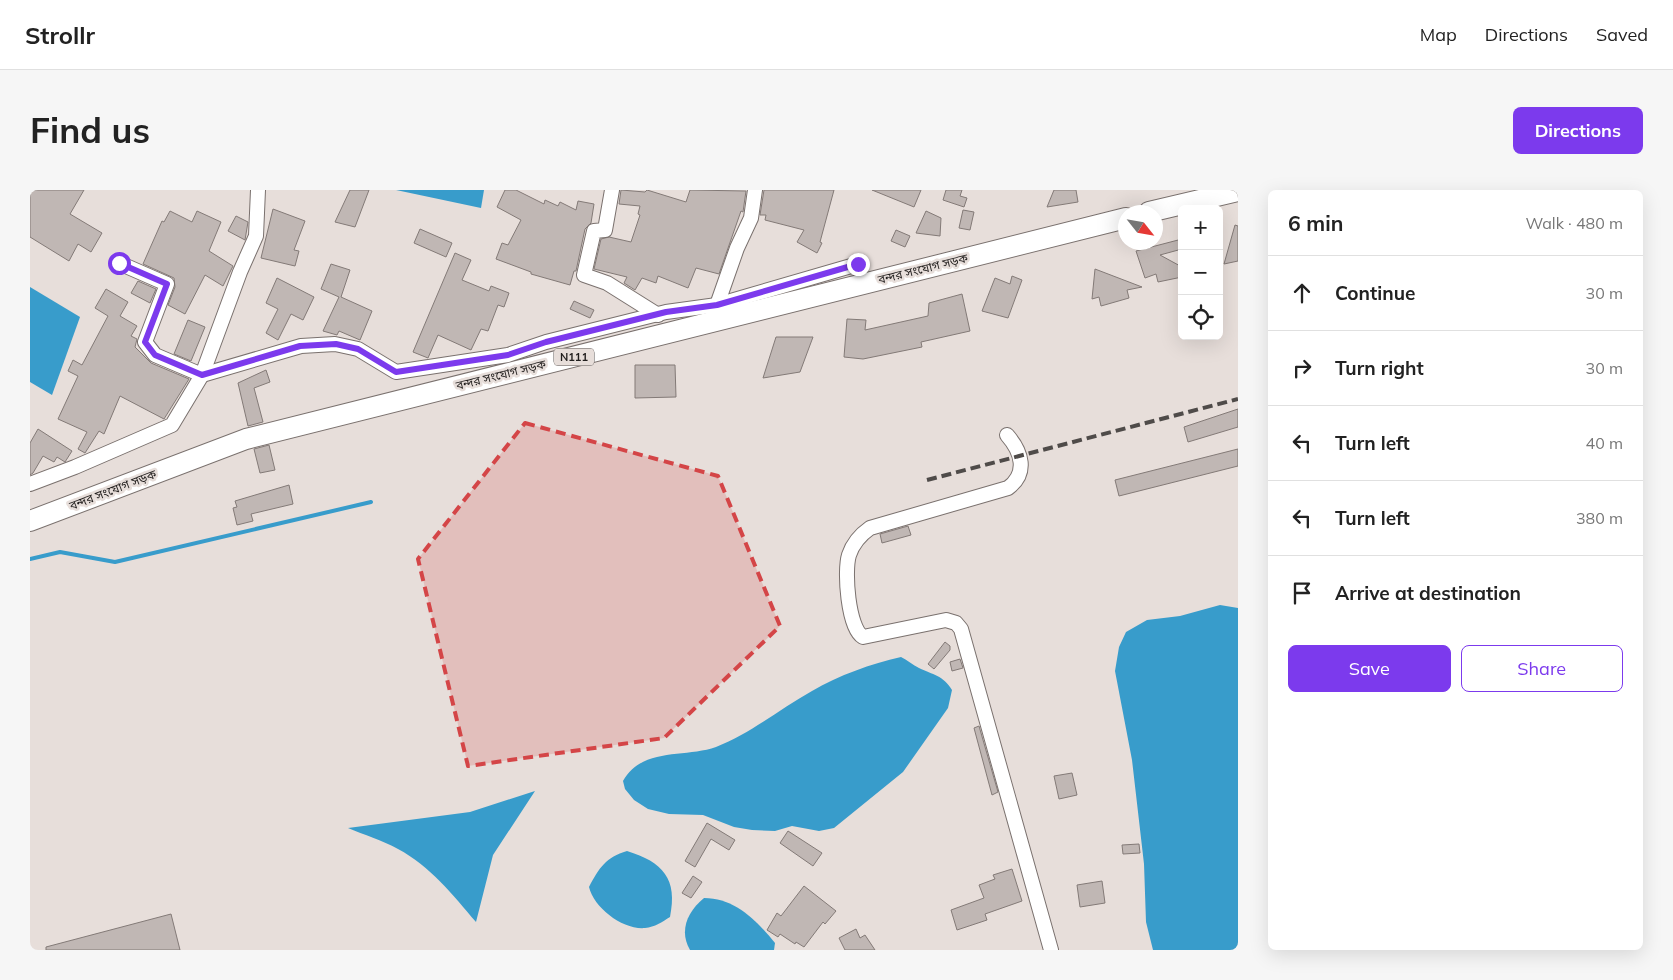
<!DOCTYPE html>
<html lang="en">
<head>
<meta charset="utf-8">
<style>
  :root { --surface:#fff; --page:#f6f6f6; --text:#222; --muted:#767676; --line:#e0e0e0; --accent:#7c3aed }
  body { margin:0; font-family:Mulish,"Noto Sans Bengali",sans-serif; background:var(--page); color:var(--text) }
  .controls { position:absolute; right:15px; top:15px; display:grid; overflow:hidden; border-radius:8px; box-shadow:0 5px 20px #0002 }
  .controls button { width:45px; height:45px; display:grid; place-items:center; padding:0; border:0; border-bottom:1px solid var(--line); background:var(--surface); color:var(--text); font:25px sans-serif }
  .compass { position:absolute; left:1088px; top:15px; width:45px; height:45px; border-radius:50%; background:var(--surface); box-shadow:0 5px 20px #0002; rotate:121deg }
  .stop { position:absolute; width:15px; height:15px; margin:-11px; border:4px solid #7c3aed; border-radius:50%; background:#fff }
  .stop.end { background:#7c3aed; border-color:#fff; box-shadow:0 1px 5px #0008 }
  .list { margin:0; padding:0; list-style:none }
  h2 { display:flex; justify-content:space-between; align-items:center; height:65px; margin:0; padding:0 20px; font-size:21px }
  h2 small { font-size:16px; font-weight:400; color:var(--muted) }
  .list li { display:grid; grid-template-columns:32px 1fr auto; gap:15px; align-items:center; box-sizing:border-box; height:75px; padding:0 20px; border-top:1px solid var(--line) }
  .list b { display:block; font-size:19px; white-space:nowrap }
  .list em { font-size:16px; font-style:normal; color:var(--muted) }
  .actions { display:flex; gap:10px; padding:15px 20px }
  .actions a { flex:1; padding:11px 0; border:1px solid var(--accent); border-radius:8px; text-align:center; font-size:18px; color:var(--accent) }
  .actions .main { background:var(--accent); color:#fff }
  .icon { flex:none; width:28px; height:28px; fill:none; stroke:currentColor; stroke-width:2; stroke-linecap:round; stroke-linejoin:round }
  .map { position:relative; flex:none; width:1208px; height:760px; overflow:hidden; border-radius:8px }
  header { display:flex; align-items:center; gap:30px; box-sizing:border-box; height:70px; padding:0 25px; background:var(--surface); border-bottom:1px solid var(--line) }
  header strong { font-size:24px }
  nav { display:flex; gap:28px; margin-inline-start:auto; font-size:18px }
  .intro { display:flex; align-items:center; justify-content:space-between; box-sizing:border-box; height:120px; padding:0 30px }
  h1 { margin:0; font-size:35px }
  .button { padding:12px 22px; border-radius:8px; background:var(--accent); color:#fff; font-size:18px; font-weight:700 }
  main { display:flex; gap:30px; padding:0 30px }
  aside { flex:1; background:var(--surface); border-radius:8px; box-shadow:0 5px 20px #0002 }
  .map>svg:first-child { display:block }
  .water { fill:#389ccb }
  .lines { fill:none; stroke-linecap:round; stroke-linejoin:round }
  .stream { stroke:#389ccb; stroke-width:4 }
  .building { fill:#c0b7b4; stroke:#837a77 }
  .minor-casing { stroke:#7a716e; stroke-width:16 }
  .highway-casing { stroke:#7a716e; stroke-width:22 }
  .minor { stroke:#fff; stroke-width:14 }
  .highway { stroke:#fff; stroke-width:20 }
  .rail { stroke:#4f4b49; stroke-width:4; stroke-dasharray:10 5; stroke-linecap:butt }
  .route { stroke:#7c3aed; stroke-width:6 }
  .marked { fill:#d44547; fill-opacity:0.2; stroke:#d44547; stroke-width:4; stroke-dasharray:10 6; stroke-linejoin:round }
  .labels { text-anchor:middle; stroke-width:5; stroke-linejoin:round; paint-order:stroke }
  .shield { fill:#e7deda; stroke:#5c5856; stroke-width:1 }
  .shield-label { font-size:11px; font-weight:bold; fill:#211e1d }
  .street-label { font-size:12px; fill:#211e1d; stroke:#e7deda }
</style>
</head>
<body>
<header>
<strong>Strollr</strong>
<nav><a>Map</a><a>Directions</a><a>Saved</a></nav>
</header>
<div class="intro"><h1>Find us</h1><a class="button">Directions</a></div>
<main>
<div class="map">
<svg width="1208" height="760" viewBox="0 0 1208 760">
  <rect width="100%" height="100%" fill="#e7deda"/>
  <!-- water -->
  <g class="water">
    <polygon points="366,0 454,0 451,18"/>
    <polygon points="0,97 50,127 22,205 0,192"/>
    <polygon points="1190,415 1208,418 1208,760 1123,760 1116,732 1114,674 1102,570 1085,481 1089,457 1096,442 1117,430 1150,426"/>
    <path d="M871,467C877,470 883,475 889,478C903,485 913,485 922,500L918,518L873,582L804,638L789,641L762,636L745,641L722,640L704,637L673,625L639,624L618,619L604,610L595,599L593,591C612,557 655,568 686,557C721,543 750,519 782,501C809,485 841,474 871,467Z"/>
    <path d="M505,601L463,665L446,732C423,705 400,676 368,659C352,650 334,645 318,638L440,622Z"/>
    <path d="M597,661C633,672 648,689 640,727C632,732 625,737 615,738C593,740 564,718 559,697C569,678 576,667 597,661Z"/>
    <path d="M674,708C705,708 726,730 745,753L744,760H660C649,741 657,722 674,708Z"/>
  </g>
  <g class="lines">
    <!-- stream -->
    <polyline class="stream" points="0,369 30,362 85,372 341,312"/>
  </g>
  <!-- building -->
  <g class="building">
    <polygon points="0,0 54,0 40,24 72,43 61,62 48,54 39,71 0,47"/>
    <polygon points="320,0 339,0 325,37 305,32"/>
    <polygon points="475,0 486,0 514,14 515,10 528,16 530,12 546,20 548,11 564,14 561,33 555,39 546,81 544,81 540,95 501,84 501,82 466,69 472,53 478,55 491,30 467,17"/>
    <polygon points="591,0 615,2 617,0 656,12 660,0 716,1 713,22 711,21 689,84 666,78 658,98 628,86 626,93 612,88 605,100 594,93 597,87 564,79 571,49 579,47 601,52 610,25 608,24 610,16 589,14"/>
    <polygon points="734,0 804,0 790,52 792,53 787,63 767,52 774,40 735,30 736,25 730,25"/>
    <polygon points="842,0 891,0 884,17"/>
    <polygon points="916,0 932,0 930,6 937,8 934,17 913,10"/>
    <polygon points="1024,0 1046,0 1048,12 1017,17"/>
    <polygon points="243,19 275,31 264,60 269,61 265,76 231,68"/>
    <polygon points="933,20 944,22 940,40 929,38"/>
    <polygon points="140,21 162,32 167,21 191,32 179,61 203,76 193,96 175,85 155,124 138,115 145,97 144,88 113,74 132,31 134,32"/>
    <polygon points="896,21 911,28 910,46 886,43"/>
    <polygon points="206,26 218,32 215,50 198,41"/>
    <polygon points="1205,35 1208,36 1208,71 1194,74"/>
    <polygon points="390,39 422,53 416,67 384,53"/>
    <polygon points="866,40 880,46 875,57 861,51"/>
    <polygon points="1152,49 1152,59 1130,65 1152,77 1152,87 1128,92 1126,84 1115,88 1106,61"/>
    <polygon points="425,63 441,70 432,90 459,101 461,96 479,103 474,117 468,115 458,141 451,139 441,160 408,145 398,168 383,162"/>
    <polygon points="301,74 320,80 311,107 342,121 330,150 309,141 307,145 293,141 309,107 291,99"/>
    <polygon points="1065,79 1112,97 1097,100 1099,108 1071,116 1069,107 1062,109"/>
    <polygon points="982,86 992,90 978,128 952,121 965,88 980,94"/>
    <polygon points="247,88 284,107 273,130 261,124 248,150 236,143 248,119 236,113"/>
    <polygon points="108,91 126,99 120,113 101,103"/>
    <polygon points="76,99 98,112 90,126 107,136 101,146 107,149 105,157 121,173 159,189 134,229 90,206 74,244 69,241 55,263 48,259 57,242 28,229 48,186 38,181 43,170 52,175 78,126 65,118"/>
    <polygon points="932,104 940,141 891,152 892,157 833,169 814,167 817,129 836,130 835,140 898,126 899,113"/>
    <polygon points="544,111 564,120 560,128 540,119"/>
    <polygon points="158,130 175,137 161,171 144,164"/>
    <polygon points="746,147 783,147 770,182 733,188"/>
    <polygon points="605,175 645,175 646,207 605,208"/>
    <polygon points="236,180 240,192 224,198 233,232 218,236 208,193"/>
    <polygon points="1208,219 1208,237 1158,252 1154,237"/>
    <polygon points="8,239 42,261 35,272 27,267 24,272 13,266 3,283 0,285 0,253"/>
    <polygon points="239,255 245,280 230,283 224,259"/>
    <polygon points="1208,259 1208,276 1089,306 1085,290"/>
    <polygon points="259,295 263,314 221,324 223,331 207,335 203,318 207,317 205,311"/>
    <polygon points="878,336 881,345 852,353 850,344"/>
    <polygon points="915,452 920,456 920,460 904,479 898,474"/>
    <polygon points="930,469 933,478 922,481 920,472"/>
    <polygon points="949,536 968,602 962,605 944,538"/>
    <polygon points="1042,583 1047,605 1029,609 1024,586"/>
    <polygon points="677,633 705,650 699,660 681,649 665,677 655,671"/>
    <polygon points="758,641 792,663 783,676 750,653"/>
    <polygon points="1109,654 1110,663 1093,664 1092,655"/>
    <polygon points="982,679 992,711 955,724 957,730 927,740 921,720 954,708 949,695 965,689 963,685"/>
    <polygon points="663,686 672,692 661,708 652,703"/>
    <polygon points="1072,691 1075,713 1050,717 1047,695"/>
    <polygon points="774,696 806,721 795,734 793,732 774,757 766,752 765,754 750,744 748,747 737,740 747,723 751,726"/>
    <polygon points="141,724 150,760 16,760 16,757"/>
    <polygon points="826,739 830,748 835,745 845,760 815,760 809,748"/>
  </g>
  <g class="lines">
    <defs>
      <g id="minor">
        <polyline points="582,0 575,40 564,41 554,85 577,93 628,125"/>
        <polyline points="89,73 137,94 115,152 125,165 172,185 271,156 305,154 328,159 366,182 478,165 516,152 636,122 687,115 828,74"/>
        <polyline points="687,115 707,58 721,28 725,0"/>
        <path d="M977,245C992,262 998,283 978,298L840,338C830,345 823,353 819,365C814,381 818,438 833,447L916,430L926,433L931,439L1021,760"/>
        <polyline points="0,294 45,277 142,235 172,185 210,82 226,46 228,0"/>
      </g>
      <g id="highway">
        <polyline points="1119,22 1208,1"/>
        <polyline points="0,331 216,249 1096,28"/>
      </g>
    </defs>
    <!-- minor casing -->
    <use href="#minor" class="minor-casing"/>
    <!-- highway casing -->
    <use href="#highway" class="highway-casing"/>
    <!-- minor -->
    <use href="#minor" class="minor"/>
    <!-- highway -->
    <use href="#highway" class="highway"/>
    <!-- rail -->
    <polyline class="rail" points="897,290 1208,209"/>
  </g>
  <g class="lines">
    <!-- route -->
    <polyline class="route" points="89,73 137,94 115,152 125,165 172,185 270,156 306,154 328,159 366,182 478,165 516,152 636,122 687,115 828,74"/>
  </g>
  <!-- marked area -->
  <path class="marked" d="M495,233L688,286L750,436L634,548L438,576L388,369Z"/>
  <g class="labels">
    <!-- shield labels -->
    <rect class="shield" x="524" y="158.5" width="40" height="17" rx="4"/>
    <g class="shield-label">
      <text x="544" y="171">N111</text>
    </g>
    <!-- street labels -->
    <g class="street-label">
      <text transform="translate(893 79) rotate(-14)" y="4">বন্দর সংযোগ সড়ক</text>
      <text transform="translate(471 185) rotate(-14)" y="4">বন্দর সংযোগ সড়ক</text>
      <text transform="translate(83 300) rotate(-21)" y="4">বন্দর সংযোগ সড়ক</text>
    </g>
  </g>
</svg>
<div class="controls">
<button>+</button>
<button>−</button>
<button><svg class="icon" aria-label="locate" viewBox="0 0 24 24"><circle cx="12" cy="12" r="6"/><path d="M12 2v4M12 18v4M2 12h4M18 12h4"/></svg></button>
</div>
<svg class="compass" viewBox="-18 -18 36 36"><path d="M0-13l5 13h-10z" fill="#e53935"/><path d="M0 13l5-13h-10z" fill="#767676"/></svg>
<div class="stop" style="left:89px;top:73px"></div>
<div class="stop end" style="left:828px;top:74px"></div>
</div>
<aside>
<h2>6 min<small>Walk · 480 m</small></h2>
<ul class="list">
<li><svg class="icon" aria-label="ahead" viewBox="0 0 24 24"><path d="M12 20V5M6 11l6-6 6 6"/></svg><div><b>Continue</b></div><em>30 m</em></li>
<li><svg class="icon" aria-label="right" viewBox="0 0 24 24"><path d="M7 20v-9h11M14 6l5 5-5 5"/></svg><div><b>Turn right</b></div><em>30 m</em></li>
<li><svg class="icon" aria-label="left" viewBox="0 0 24 24"><path d="M17 20v-9H6M10 6l-5 5 5 5"/></svg><div><b>Turn left</b></div><em>40 m</em></li>
<li><svg class="icon" aria-label="left" viewBox="0 0 24 24"><path d="M17 20v-9H6M10 6l-5 5 5 5"/></svg><div><b>Turn left</b></div><em>380 m</em></li>
<li><svg class="icon" aria-label="arrive" viewBox="0 0 24 24"><path d="M6 21V4h12l-3 4 3 4H6"/></svg><div><b>Arrive at destination</b></div></li>
</ul>
<div class="actions"><a class="main">Save</a><a>Share</a></div>
</aside>
</main>
</body>
</html>
